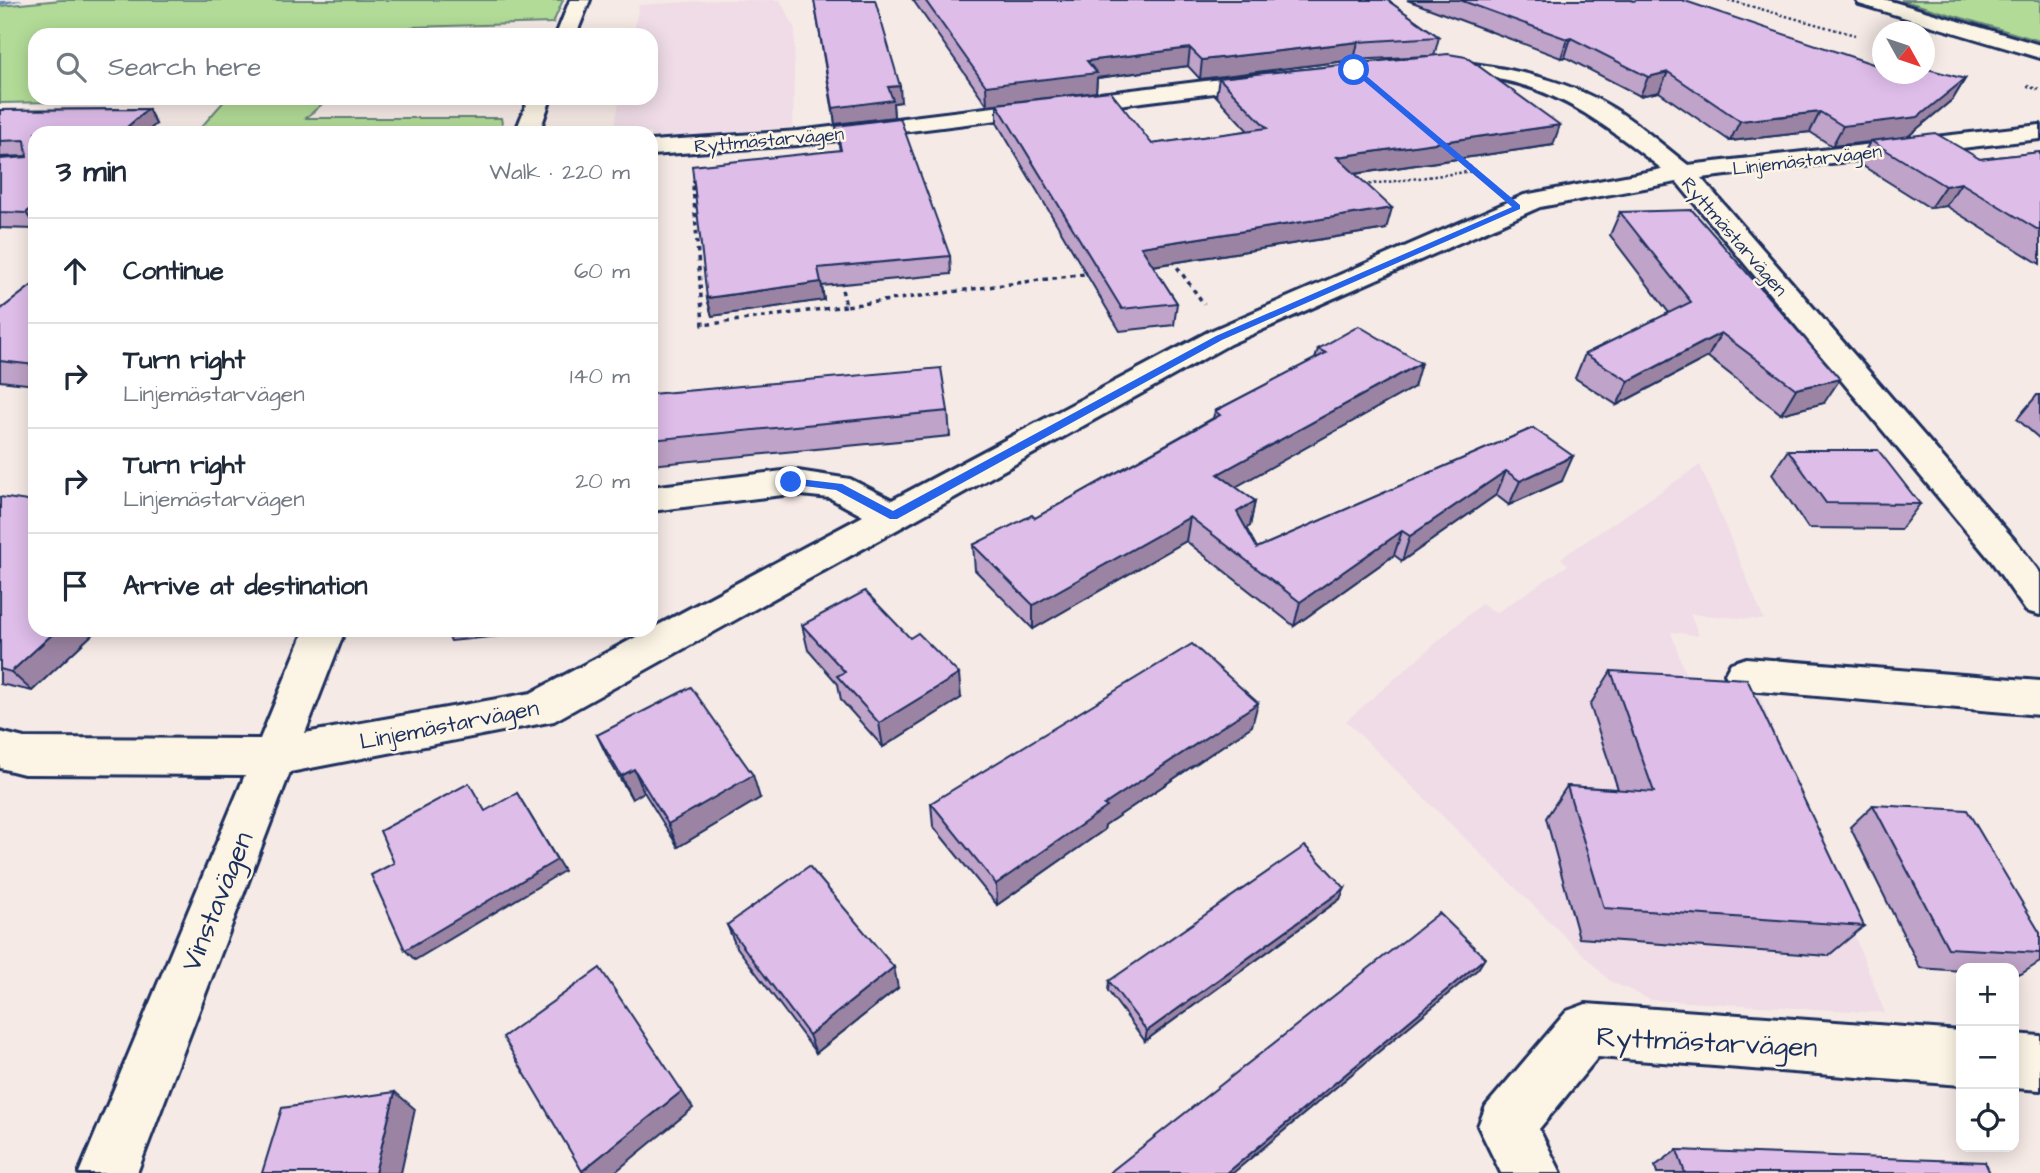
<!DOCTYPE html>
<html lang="en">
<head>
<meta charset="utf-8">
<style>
  :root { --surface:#fff; --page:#f2f2f3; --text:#1f2937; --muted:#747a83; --line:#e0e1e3 }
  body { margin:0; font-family:"Architects Daughter",sans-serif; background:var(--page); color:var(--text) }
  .controls { position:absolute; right:21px; bottom:21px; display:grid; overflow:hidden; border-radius:14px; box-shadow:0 4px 18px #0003 }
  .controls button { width:63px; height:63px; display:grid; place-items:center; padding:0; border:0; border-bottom:2px solid var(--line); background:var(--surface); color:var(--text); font:35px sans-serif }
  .compass { position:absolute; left:1872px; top:21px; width:63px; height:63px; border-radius:50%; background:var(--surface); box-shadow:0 4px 18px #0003; rotate:130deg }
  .stop { position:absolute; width:21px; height:21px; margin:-16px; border:5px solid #2563eb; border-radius:50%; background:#fff }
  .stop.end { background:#2563eb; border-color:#fff; box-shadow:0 2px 7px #0008 }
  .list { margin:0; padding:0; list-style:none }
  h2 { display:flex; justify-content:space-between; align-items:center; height:91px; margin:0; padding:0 28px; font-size:30px }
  h2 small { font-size:23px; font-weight:400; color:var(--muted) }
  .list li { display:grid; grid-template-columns:46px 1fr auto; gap:21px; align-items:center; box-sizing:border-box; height:105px; padding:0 28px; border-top:2px solid var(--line) }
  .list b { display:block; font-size:26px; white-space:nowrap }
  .list p { margin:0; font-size:23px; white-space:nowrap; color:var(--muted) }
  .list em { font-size:23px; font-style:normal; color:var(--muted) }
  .icon { flex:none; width:38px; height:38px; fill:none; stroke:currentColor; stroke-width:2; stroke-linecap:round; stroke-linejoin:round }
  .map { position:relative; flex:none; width:2040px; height:1173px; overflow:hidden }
  .search { position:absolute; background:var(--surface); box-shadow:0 4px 18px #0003; left:28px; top:28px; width:630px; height:77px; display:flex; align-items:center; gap:18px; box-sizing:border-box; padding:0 24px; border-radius:21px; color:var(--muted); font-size:26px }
  .panel { position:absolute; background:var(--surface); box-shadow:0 4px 18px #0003; left:28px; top:126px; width:630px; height:511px; border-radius:21px }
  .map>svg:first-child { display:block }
  .built { fill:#efdce7 }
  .green { fill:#b2db97; stroke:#66857a; stroke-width:2 }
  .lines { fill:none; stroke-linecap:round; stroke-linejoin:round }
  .stream { fill:#628ab5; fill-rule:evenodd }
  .minor-casing { stroke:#1b2f5e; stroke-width:6 }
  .secondary-casing { stroke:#1b2f5e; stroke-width:6 }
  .path-far1 { stroke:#1b2f5e; stroke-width:2.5; stroke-dasharray:2.5 2.5; stroke-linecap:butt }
  .path { stroke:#1b2f5e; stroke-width:3.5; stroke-dasharray:4.5 4.5; stroke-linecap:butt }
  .minor { fill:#fcf5e5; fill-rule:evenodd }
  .secondary { fill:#fcf5e5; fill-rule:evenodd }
  .wall { fill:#bfa3c8; stroke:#1b2f5e; stroke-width:2; fill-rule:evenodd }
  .shaded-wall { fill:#9b84a3; stroke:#1b2f5e; stroke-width:2 }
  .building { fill:#debde9; stroke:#1b2f5e; stroke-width:2 }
  .route { fill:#2563eb }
  .labels { text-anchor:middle; stroke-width:5; stroke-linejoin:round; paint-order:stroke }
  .far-street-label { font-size:19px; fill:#1b2f5e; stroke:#fcf5e5 }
  .street-label { font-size:23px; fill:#1b2f5e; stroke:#fcf5e5 }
  .near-street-label { font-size:28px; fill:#1b2f5e; stroke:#fcf5e5 }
</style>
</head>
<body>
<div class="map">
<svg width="2040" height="1173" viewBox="0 0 2040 1173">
  <rect width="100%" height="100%" fill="#f6eae6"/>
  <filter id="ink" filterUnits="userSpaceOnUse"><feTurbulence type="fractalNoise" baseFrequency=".0143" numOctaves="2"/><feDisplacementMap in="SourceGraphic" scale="14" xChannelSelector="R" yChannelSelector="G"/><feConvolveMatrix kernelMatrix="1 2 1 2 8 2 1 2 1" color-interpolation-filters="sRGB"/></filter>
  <g filter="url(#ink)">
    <!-- built -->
    <g class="built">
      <polygon points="718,0 780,0 795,29 793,127 651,140 651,133 613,133 620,98 651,98 651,35 633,35 639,5"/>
      <polygon points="1700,465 1764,620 1690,614 1699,636 1671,632 1686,676 1719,677 1726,690 1758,691 1885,1013 1651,1000 1610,981 1346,721 1481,604 1496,613 1568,565 1561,558"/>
    </g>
    <!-- green -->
    <g class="green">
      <polygon points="61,0 563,0 553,23 411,27 402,35 35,35 35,98 329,98 306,118 501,118 503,129 499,133 196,133 226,99 0,103 0,6"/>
      <polygon points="1901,0 2040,0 2040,41"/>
    </g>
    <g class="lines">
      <!-- stream -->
      <polygon class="stream" points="24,0 0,5 0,1"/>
      <defs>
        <g id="minor">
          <polygon points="570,0 590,0 576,35 556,35"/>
          <path d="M1435,59C1494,66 1553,74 1606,104C1635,120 1662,145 1688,165L2040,125V139L1701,178L2018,544L2040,573V615L2026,611L1992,562L1677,182L1540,207L1230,344L554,721L290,772L137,1173H79L245,775L24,774L0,768V732L24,738L260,739L305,630H345L305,733L531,693L863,516L830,498L791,494L651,511V487L791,470L850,479L892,500L1208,332L1524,195L1662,169C1613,131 1566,93 1503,80C1478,75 1452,76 1427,70L1424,65L1427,60Z"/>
          <polygon points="1270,73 1281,80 1278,85 798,145 651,155 651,141 798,131"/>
          <polygon points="529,98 551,98 539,133 515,133"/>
          <polygon points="1746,658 2040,681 2040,715 1746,690 1731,685 1725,674 1731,663"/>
          <polygon points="1586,1004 1961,1031 1961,1085 1598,1057 1539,1129 1561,1173 1501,1173 1478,1126 1486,1106 1567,1011"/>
          <polygon points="2014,1034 2040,1036 2040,1090 2014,1088"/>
        </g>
        <polygon id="secondary" points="1856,0 1887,0 2040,45 2040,58 1859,4"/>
      </defs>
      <!-- minor casing -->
      <use href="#minor" class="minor-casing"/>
      <!-- secondary casing -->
      <use href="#secondary" class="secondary-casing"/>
      <!-- path-far1 -->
      <g class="path-far1">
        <polyline points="1728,0 1855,35"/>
        <polyline points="2027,86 2040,90"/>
        <polyline points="1457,156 1488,182"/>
        <polyline points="693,180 694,188"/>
        <polyline points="1364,185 1474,171"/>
      </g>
      <!-- path -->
      <g class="path">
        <polyline points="693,186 703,325 846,306"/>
        <polyline points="1172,260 1204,304"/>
        <polyline points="840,281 846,306 1092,273"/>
      </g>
      <!-- minor -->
      <use href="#minor" class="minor"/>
      <!-- secondary -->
      <use href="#secondary" class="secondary"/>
    </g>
    <!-- wall -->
    <g class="wall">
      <polygon points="814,0 901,102 893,103 894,117 835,124"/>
      <path d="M913,0H1387L1439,37L1434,56L1553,145L1355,174L1386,229L1153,266L1177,303L1174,325L1120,331L997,123V104L987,105ZM1427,56L1219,78L1216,96L1248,131L1152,144L1096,92L1097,78L1188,66L1200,79L1354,60Z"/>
      <polygon points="1407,0 1630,0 1882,67 1965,79 1953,99 1908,136 1980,159 2040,152 2040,264 1946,206 1930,208 1858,163 1870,142 1832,146 1810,132 1730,141 1659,92 1640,96 1565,57 1561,58"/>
      <polygon points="148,109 156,124 35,133 35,229 0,228 0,159 27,157 27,156 0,157 0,110"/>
      <polygon points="836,126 950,256 951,274 822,286 824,300 712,316 707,298 840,151"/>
      <polygon points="1620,212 1824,403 1781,414 1708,357 1617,405 1575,378 1585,354 1669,313 1610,235"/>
      <polygon points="35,283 35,385 0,381 0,310"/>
      <polygon points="1318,349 1414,387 1235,487 1255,501 1250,526 1246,528 1257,548 1533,428 1562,481 1509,505 1496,495 1402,561 1394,555 1294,626 1186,541 1033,629 975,570 973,545 1035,518 1213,418 1215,411 1315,359"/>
      <polygon points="651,394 948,411 950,436 651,465"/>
      <polygon points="2037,395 2040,395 2040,439 2017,419"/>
      <polygon points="1788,450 1920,504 1901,529 1808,528 1772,474"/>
      <polygon points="0,497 35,630 97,630 32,691 0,684"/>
      <polygon points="802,625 961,698 883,747 841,700 838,684 808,650"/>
      <polygon points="430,630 500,630 499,636 451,641 445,630 431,632"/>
      <polygon points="1611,671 1864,926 1828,956 1579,938 1546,818 1567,786 1618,789 1590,705"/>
      <polygon points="1252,726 1105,825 1104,830 997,905 933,826 931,803"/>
      <polygon points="597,735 760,798 678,847 644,792 632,799 608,758"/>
      <polygon points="1873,805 2040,933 2040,962 2021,974 2014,974 2014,968 1961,968 1961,971 1920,968 1850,827"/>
      <polygon points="1340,899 1145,1041 1108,991 1109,981"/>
      <polygon points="727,925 898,988 816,1053 736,946"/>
      <polygon points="1677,1150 1990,1173 1657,1173 1655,1166"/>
    </g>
    <!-- shaded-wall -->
    <g class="shaded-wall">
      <polygon points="1571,38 1565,57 1561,58 1567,39"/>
      <polygon points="1358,42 1354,60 1200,79 1202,60"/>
      <polygon points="1190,48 1188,66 1097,78 1096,92 987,105 986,86 1087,61"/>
      <polygon points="1668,72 1659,92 1640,96 1648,77"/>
      <polygon points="1965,79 1953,99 1906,138 1871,141 1870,142 1832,146 1843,126"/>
      <polygon points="900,86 901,102 893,103 894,117 835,124 833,108 888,87"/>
      <polygon points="148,109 156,124 146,133 120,133"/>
      <polygon points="1820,112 1810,132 1730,141 1740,121"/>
      <polygon points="1560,125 1553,145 1333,177 1337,157"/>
      <polygon points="1961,183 1946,206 1930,208 1945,186"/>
      <polygon points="35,205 35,226 26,213"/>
      <polygon points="1392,208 1386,229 1139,268 1141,247"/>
      <polygon points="821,282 824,300 712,316 707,298"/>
      <polygon points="1721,333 1708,357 1617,405 1629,381"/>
      <polygon points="1421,363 1414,387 1214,499 1218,474"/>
      <polygon points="1840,379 1824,403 1781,414 1796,389"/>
      <polygon points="1573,456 1562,481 1509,505 1520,481"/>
      <polygon points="1506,471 1496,495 1402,561 1410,536"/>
      <polygon points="1255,501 1250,526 1233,537 1237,512"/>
      <polygon points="1190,517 1186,541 1033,629 1033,605"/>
      <polygon points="1402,531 1394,555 1294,626 1300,602"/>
      <polygon points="57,630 97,630 32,691 11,672"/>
      <polygon points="959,674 961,698 883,747 879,723"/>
      <polygon points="1258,703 1252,726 1105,825 1104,830 997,905 996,884 1104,805"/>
      <polygon points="634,769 644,792 632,799 621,776"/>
      <polygon points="753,775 760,798 678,847 668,824"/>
      <polygon points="517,793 564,871 415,960 405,950"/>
      <polygon points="1345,888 1340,899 1145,1041 1147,1031"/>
      <polygon points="1485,958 1478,969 1233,1173 1227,1173"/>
      <polygon points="894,967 898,988 816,1053 809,1035"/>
      <polygon points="682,1091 693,1108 614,1173 583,1173 582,1171"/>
      <polygon points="395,1092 415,1109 401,1173 375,1173"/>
    </g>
    <!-- building -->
    <g class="building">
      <polygon points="814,0 875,0 900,86 888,87 893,100 833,108"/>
      <polygon points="925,0 1387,0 1439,37 1358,42 1202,60 1190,48 1087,61 1097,73 986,86"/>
      <polygon points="1460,0 1630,0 1633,1 1636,0 1682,0 1882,67 1882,74 1924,74 1924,68 1965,79 1918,117 1843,126 1820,112 1740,121 1668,72 1648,77 1571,38 1567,39"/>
      <polygon points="1448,54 1466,57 1560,125 1337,157 1392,208 1141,247 1177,303 1122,309 997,104 1110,91 1152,144 1267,128 1219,78"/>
      <polygon points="148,109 120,133 35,133 35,205 26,213 0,212 0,159 27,157 25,140 0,141 0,110"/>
      <polygon points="900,118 950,256 818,268 821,282 707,298 692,166 841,150 836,126"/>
      <polygon points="1935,133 1980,159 2040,152 2040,231 1961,183 1945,186 1871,141"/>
      <polygon points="1692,210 1840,379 1796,389 1721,333 1629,381 1585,354 1691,302 1620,212"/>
      <polygon points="35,283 35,365 0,361 0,310"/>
      <polygon points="1359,326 1421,363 1218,474 1255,501 1237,512 1257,548 1533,428 1573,456 1520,481 1506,471 1410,536 1402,531 1300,602 1190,517 1033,605 973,545 1032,515 1035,518 1220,415 1215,411 1326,353 1318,349"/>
      <polygon points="941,368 948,411 651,440 651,394"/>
      <polygon points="1788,450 1878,450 1920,504 1826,503"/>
      <polygon points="0,497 35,502 35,630 57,630 11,672 0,669"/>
      <polygon points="865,591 910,638 918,633 959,674 879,723 837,676 845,672 802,625"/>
      <polygon points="1192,644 1258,703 1104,805 1107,807 996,884 931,803"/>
      <polygon points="1611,671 1747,679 1864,926 1604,908 1567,786 1654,792"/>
      <polygon points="691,687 753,775 668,824 634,769 621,776 597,735"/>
      <polygon points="469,783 485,811 517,793 557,860 405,950 371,875 394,863 380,831"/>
      <polygon points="1873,805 1967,810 2040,933 2040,953 1948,948"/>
      <polygon points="1305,846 1345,888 1147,1031 1109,981"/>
      <polygon points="809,866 894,967 809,1035 727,925"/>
      <polygon points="1439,913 1485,958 1227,1173 1109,1173"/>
      <polygon points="600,968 682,1091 582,1171 503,1037"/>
      <polygon points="395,1092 375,1173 262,1173 282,1108"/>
      <polygon points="1677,1150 1985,1162 1990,1173 1685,1173"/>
    </g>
  </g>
  <!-- route -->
  <polygon class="route" points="1357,68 1520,205 1520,209 1222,340 897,519 890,519 836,490 788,484 788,480 791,478 842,484 893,511 1216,336 1512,207 1351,70"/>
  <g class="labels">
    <!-- far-street labels -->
    <g class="far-street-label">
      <text transform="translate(769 139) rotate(-5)" y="7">Ryttmästarvägen</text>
      <text transform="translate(1807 159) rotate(-7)" y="7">Linjemästarvägen</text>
      <text transform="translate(1735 236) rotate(49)" y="7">Ryttmästarvägen</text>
    </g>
    <!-- street labels -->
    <g class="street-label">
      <text transform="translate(449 724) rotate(-11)" y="8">Linjemästarvägen</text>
    </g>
    <!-- near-street labels -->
    <g class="near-street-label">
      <text transform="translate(216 901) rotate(-68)" y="10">Vinstavägen</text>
      <text transform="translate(1707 1041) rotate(3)" y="10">Ryttmästarvägen</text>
    </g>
  </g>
</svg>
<div class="controls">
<button>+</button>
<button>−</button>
<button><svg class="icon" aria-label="locate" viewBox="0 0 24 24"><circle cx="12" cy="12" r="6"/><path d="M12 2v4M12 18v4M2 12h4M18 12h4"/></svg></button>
</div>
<svg class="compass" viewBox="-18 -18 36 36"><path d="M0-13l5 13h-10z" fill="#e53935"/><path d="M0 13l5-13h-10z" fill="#747a83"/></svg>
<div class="stop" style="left:1354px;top:70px"></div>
<div class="stop end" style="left:791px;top:482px"></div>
<div class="search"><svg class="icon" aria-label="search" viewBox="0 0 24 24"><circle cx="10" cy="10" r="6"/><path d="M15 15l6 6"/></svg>Search here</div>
<section class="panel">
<h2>3 min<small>Walk · 220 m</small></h2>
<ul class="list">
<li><svg class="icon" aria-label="ahead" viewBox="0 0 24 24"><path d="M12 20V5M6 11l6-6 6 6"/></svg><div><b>Continue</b></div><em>60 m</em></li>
<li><svg class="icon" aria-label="right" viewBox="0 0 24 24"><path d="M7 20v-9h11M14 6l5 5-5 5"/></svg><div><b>Turn right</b><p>Linjemästarvägen</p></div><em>140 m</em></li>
<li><svg class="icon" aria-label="right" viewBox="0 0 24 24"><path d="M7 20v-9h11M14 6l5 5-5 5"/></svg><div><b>Turn right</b><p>Linjemästarvägen</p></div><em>20 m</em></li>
<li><svg class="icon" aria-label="arrive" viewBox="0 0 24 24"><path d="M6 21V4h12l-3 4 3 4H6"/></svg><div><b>Arrive at destination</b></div></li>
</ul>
</section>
</div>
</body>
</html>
